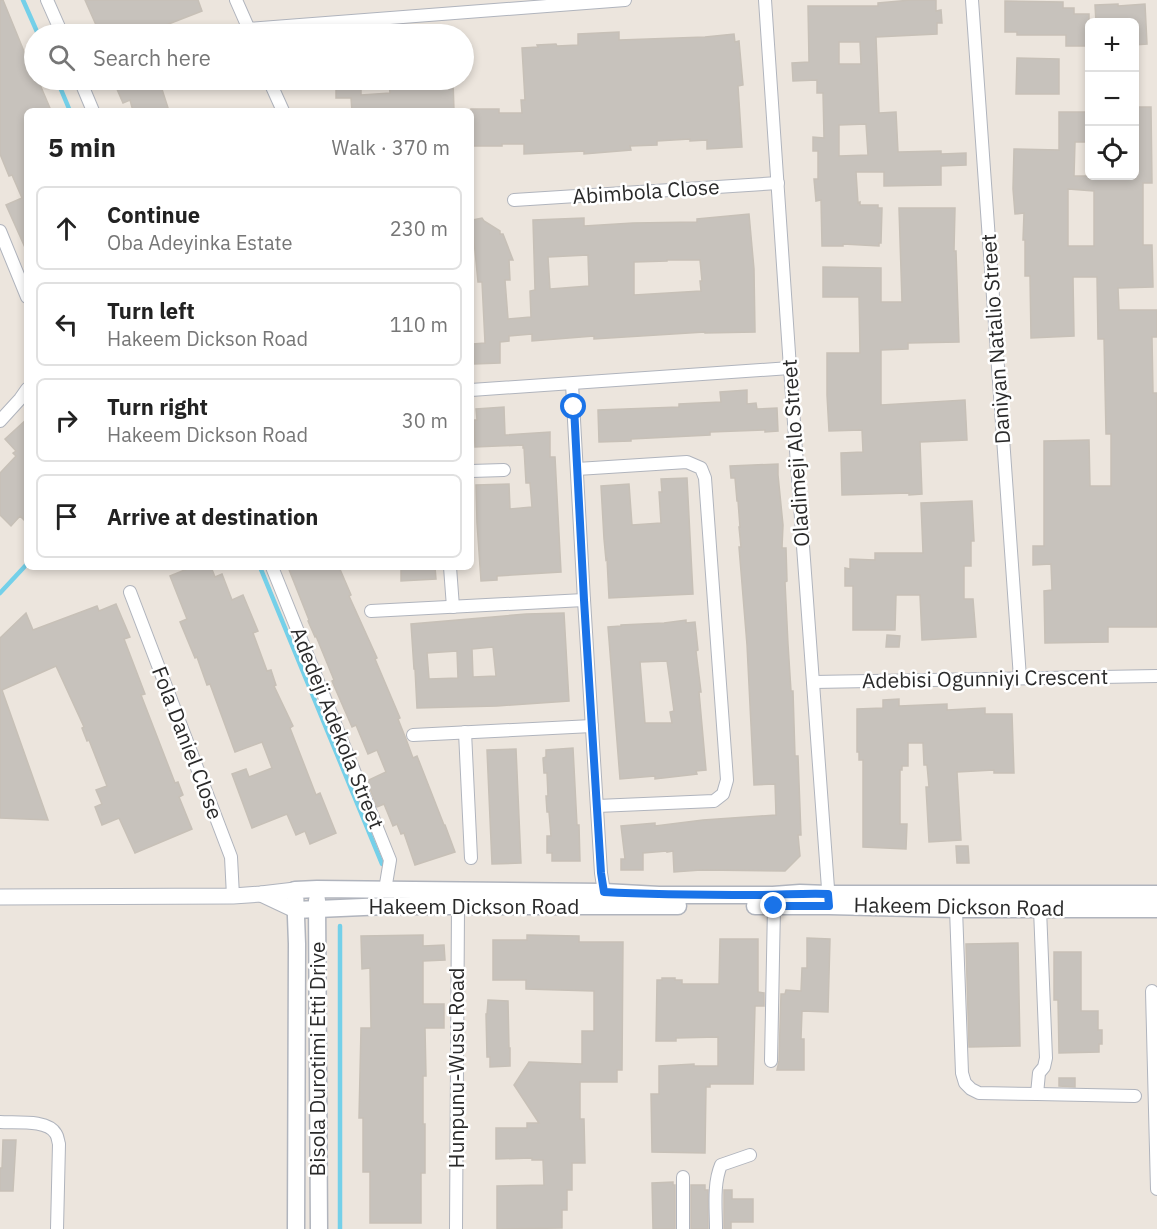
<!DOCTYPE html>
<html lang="en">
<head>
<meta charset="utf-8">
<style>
  :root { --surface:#fff; --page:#f2f2f2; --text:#222; --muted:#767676; --line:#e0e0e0 }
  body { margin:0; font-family:"IBM Plex Sans",sans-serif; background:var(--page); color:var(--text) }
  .controls { position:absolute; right:18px; top:18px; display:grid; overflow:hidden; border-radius:9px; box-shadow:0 3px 9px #0003 }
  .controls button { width:54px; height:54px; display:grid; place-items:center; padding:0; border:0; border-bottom:2px solid var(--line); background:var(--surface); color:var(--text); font:30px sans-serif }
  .stop { position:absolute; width:18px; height:18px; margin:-14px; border:4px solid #1a73e8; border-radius:50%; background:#fff }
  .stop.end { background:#1a73e8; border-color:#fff; box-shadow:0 2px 6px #0008 }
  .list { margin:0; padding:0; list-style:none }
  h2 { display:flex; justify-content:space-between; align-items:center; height:78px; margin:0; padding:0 24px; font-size:26px }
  h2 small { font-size:20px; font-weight:400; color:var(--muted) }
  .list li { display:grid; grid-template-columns:39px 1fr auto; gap:18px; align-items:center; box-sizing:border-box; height:84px; margin:0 12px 12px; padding:0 12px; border:2px solid var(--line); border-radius:9px }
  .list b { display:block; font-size:22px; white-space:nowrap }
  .list p { margin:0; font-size:20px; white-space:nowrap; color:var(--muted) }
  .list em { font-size:20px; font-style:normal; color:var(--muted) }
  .icon { flex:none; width:33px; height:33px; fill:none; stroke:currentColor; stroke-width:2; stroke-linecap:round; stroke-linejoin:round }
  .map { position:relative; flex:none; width:1157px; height:1229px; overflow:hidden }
  .search { position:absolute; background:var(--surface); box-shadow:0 3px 9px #0003; left:24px; top:24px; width:450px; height:66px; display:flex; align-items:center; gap:15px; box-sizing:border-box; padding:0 21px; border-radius:33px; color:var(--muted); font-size:22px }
  .panel { position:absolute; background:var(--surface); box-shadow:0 3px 9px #0003; left:24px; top:108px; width:450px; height:462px; border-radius:9px }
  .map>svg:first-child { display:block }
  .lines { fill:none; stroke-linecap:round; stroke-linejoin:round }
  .stream { stroke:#74d0e9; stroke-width:4.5 }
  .building { fill:#c7c2bc; stroke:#c7c0b7; stroke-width:1.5; fill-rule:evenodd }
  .minor-casing { stroke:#b0b4bd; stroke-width:14 }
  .tertiary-casing { stroke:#b0b4bd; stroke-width:17 }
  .secondary-casing { stroke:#b0b4bd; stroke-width:19 }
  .minor { stroke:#fff; stroke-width:12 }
  .tertiary { stroke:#fff; stroke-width:15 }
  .secondary { stroke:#fff; stroke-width:16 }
  .route { stroke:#1a73e8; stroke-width:8 }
  .labels { text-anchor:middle; stroke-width:5; stroke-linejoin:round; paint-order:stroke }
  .street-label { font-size:21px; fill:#2a2a2a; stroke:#fff }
</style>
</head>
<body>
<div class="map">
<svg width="1157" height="1229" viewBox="0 0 1157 1229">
  <rect width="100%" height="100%" fill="#ece5dd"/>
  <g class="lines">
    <!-- stream -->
    <g class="stream">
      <polyline points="23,0 38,34"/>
      <polyline points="57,80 70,111"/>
      <polyline points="260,567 382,864"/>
      <polyline points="0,593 27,564"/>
      <polyline points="340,1229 340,926"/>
    </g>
  </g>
  <!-- building -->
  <g class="building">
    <polygon points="0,0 3,0 34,76 34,80 38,80 50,108 43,111 27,111 27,252 6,205 22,198 12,175 9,176 0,154"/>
    <polygon points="85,0 198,0 202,11 143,34 100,34"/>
    <path d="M911,0H936V11L941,10L942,23H937V34L876,37L879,113L896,112L898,152L941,151V154L966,153V165L941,166V185L884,186V172H856L858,203L860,202V205H878V208H882L881,243H879V246L843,244V246H822L821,200L816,201L814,179H818V151H813V137L824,138L823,93H817V80L793,81L792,63L809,62L808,6H878V3ZM839,42H860L861,64H839ZM866,124L868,155L839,156V125Z"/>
    <polygon points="1005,1 1063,2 1063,8 1074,8 1074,14 1089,14 1089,46 1066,46 1066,35 1017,35 1017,32 1005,32"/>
    <polygon points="1118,4 1118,6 1145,4 1147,44 1134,45 1134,22 1096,22 1095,5"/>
    <polygon points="619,32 619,40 705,37 734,34 735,42 739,41 743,85 738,86 742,147 707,149 707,140 690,141 690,139 657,141 657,145 630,146 631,150 584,154 584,151 524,154 524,144 502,144 502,146 471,146 471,109 499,109 499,113 522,113 521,100 525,100 522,48 538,47 537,45 556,44 557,46 578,45 578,34"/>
    <polygon points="1017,58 1059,59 1059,94 1016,94"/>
    <polygon points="113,80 159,80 169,111 133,111 130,100 123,103"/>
    <polygon points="336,80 361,80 361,95 390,93 389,82 395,82 395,80 453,80 454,111 352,111 351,98 336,98"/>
    <path d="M1134,107H1151L1152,183H1143V245H1152L1153,287L1118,288L1119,310H1157V337H1152L1153,393H1157V627H1108V642L1045,643L1044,591L1052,590L1051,564L1033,565V546H1044V441L1089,440L1090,486H1111V434H1106L1104,339H1098L1097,277H1073L1074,336L1031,338L1030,276H1025V240H1023L1024,213L1015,214L1013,189L1014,149L1059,150V112H1089V142H1075L1074,176H1134ZM1068,189L1094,191V246H1068Z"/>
    <polygon points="899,208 955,208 954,251 956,251 959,342 908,343 908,349 881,350 881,405 965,400 967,440 920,442 922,494 909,495 909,493 842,495 841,453 863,452 862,430 829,431 827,395 827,353 860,353 859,297 823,297 823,267 881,268 881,302 902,302"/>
    <path d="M749,214L754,269L755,332L705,333V332L594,339V336L532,341V334L509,336V341L500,342V363L474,364L473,344L485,343L482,282H478L472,220L482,218L484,221L500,231V234H503L513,260H509L510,280H505L508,319L531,317L530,291L535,290L533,220L584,218V226L633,223L697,222V219ZM588,255L589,286L550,289L548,257ZM667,260H700L702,281H700L701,291L634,295V262L667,261Z"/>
    <polygon points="747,390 747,404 756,403 757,409 777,408 778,431 765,432 765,430 710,432 710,435 631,439 631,441 599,442 598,410 679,407 679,404 721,402 720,392"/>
    <polygon points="504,407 505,435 550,432 550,457 555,457 561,572 497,576 497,580 481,581 477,523 476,485 509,484 510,509 532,507 530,483 526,483 524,448 523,448 523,445 475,447 474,420 477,420 476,409"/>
    <polygon points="27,419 27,523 20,516 11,526 0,515 0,473 16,456 13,453 16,451 5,439"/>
    <polygon points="778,464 778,475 783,525 782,548 786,548 787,581 785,582 788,644 791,691 793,691 795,756 798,756 801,835 798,835 800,856 785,871 701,870 674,872 673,851 667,852 667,851 643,853 643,870 621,870 621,859 625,859 621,826 655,823 655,826 703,820 776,815 775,784 754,785 747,645 739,547 741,547 739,527 740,527 738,501 737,501 735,478 731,478 730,466"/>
    <polygon points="687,478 693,594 609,598 607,559 606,560 604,539 601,486 629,484 632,525 661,523 659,492 662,492 661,479"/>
    <polygon points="972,501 974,541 971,541 971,566 964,566 964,599 973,599 976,637 922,640 920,595 896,595 895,630 853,630 853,586 845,586 845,568 850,569 850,559 875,560 875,553 923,553 921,503"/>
    <polygon points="192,567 211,567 215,577 222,574 232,600 243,595 258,631 253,633 267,671 271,670 276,685 274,686 293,726 290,728 316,795 320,793 336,833 310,844 305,831 296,835 287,814 252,828 232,774 246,769 249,777 272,768 262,742 235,752 210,684 207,685 197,657 195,658 180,622 187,619 170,576"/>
    <polygon points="288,567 339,567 351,595 349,596 377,658 375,659 400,718 398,719 406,739 413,758 417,756 444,825 445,825 455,852 415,865 404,833 401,834 397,824 393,826 384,804 377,807 367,781 386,772 377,750 368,754 356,725 352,727 332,681 334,680 316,636 315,637 308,621 309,620"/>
    <polygon points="401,567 435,567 436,579 401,581"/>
    <polygon points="116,604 130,637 124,639 145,694 141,695 175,783 178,782 183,795 179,797 192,829 135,853 119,818 102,825 95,807 102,804 96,790 107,786 89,740 87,741 82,728 84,727 56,666 2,690 48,820 0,818 0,638 26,613 33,630 97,606 99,611"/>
    <path d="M564,613L569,701L497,706L417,708L415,669H414L411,624L526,614ZM493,647L496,676L473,677L472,649ZM457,651L458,678L429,679L427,653Z"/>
    <path d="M686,620V623L695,622L698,650L696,651L701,692H699L706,770L696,771L697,774L655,779V776L620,779L608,627L621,626V625L664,623ZM667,661L674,711L670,712L672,723H645L640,662Z"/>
    <polygon points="887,635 900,636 899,647 886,647"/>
    <polygon points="899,699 899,706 947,704 947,710 985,708 985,714 1012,714 1014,773 994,773 994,770 957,772 961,840 929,842 926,787 929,787 927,765 924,765 923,743 908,743 908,766 902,766 902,770 900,770 900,824 907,824 906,849 863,847 863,760 859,760 859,752 857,752 857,709 883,708 883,700"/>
    <polygon points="573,748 577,825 579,825 580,861 552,861 552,853 547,853 547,836 551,836 549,812 547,812 546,796 548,796 547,773 544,773 543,758 546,757 546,750"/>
    <polygon points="516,749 521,863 492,864 487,750"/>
    <polygon points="956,846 968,846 969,863 957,863"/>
    <polygon points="423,935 423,946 444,945 445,960 423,961 423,1004 444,1004 444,1028 425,1028 426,1076 423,1076 423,1124 425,1124 425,1173 421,1173 421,1223 370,1223 370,1172 363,1172 363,1118 359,1118 361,1028 371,1028 370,968 362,969 361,936"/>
    <polygon points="527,935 579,936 579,942 623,942 622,1070 617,1070 617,1082 580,1082 580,1119 584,1119 585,1163 572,1163 572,1190 567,1190 567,1210 562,1210 562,1228 497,1229 497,1186 544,1185 543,1160 532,1160 532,1158 496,1159 496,1128 527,1128 527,1123 539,1123 514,1085 529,1062 582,1064 582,1031 594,1031 594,991 526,989 526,980 493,980 493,940 527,940"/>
    <polygon points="807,938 830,939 828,1012 802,1011 801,1039 804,1039 804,1070 777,1070 779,1061 781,994 785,994 786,990 801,991 802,968 807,968"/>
    <polygon points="720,939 758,939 758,992 764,993 764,1006 755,1006 753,1084 710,1084 710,1087 706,1087 705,1153 652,1152 651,1094 659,1094 659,1066 694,1064 694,1066 718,1066 718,1037 676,1038 676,1041 656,1041 657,980 662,980 662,978 675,978 675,980 682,980 682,984 719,984"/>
    <polygon points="1018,943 1020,1046 969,1047 966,944"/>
    <polygon points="1054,952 1081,952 1081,1011 1098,1011 1098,1030 1102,1030 1102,1044 1099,1044 1099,1052 1059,1053 1058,1000 1054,1000"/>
    <polygon points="488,1000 508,1001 509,1048 510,1048 510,1066 490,1067 490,1057 487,1057 486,1014 487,1014"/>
    <polygon points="1059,1078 1075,1078 1075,1087 1059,1086"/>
    <polygon points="3,1140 16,1140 13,1191 0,1191 0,1168 2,1168"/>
    <polygon points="673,1182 673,1185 675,1185 675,1229 653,1229 652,1183"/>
    <polygon points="691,1185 705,1185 705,1190 708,1190 708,1229 691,1229"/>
    <polygon points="724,1190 732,1190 732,1199 753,1199 753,1222 731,1222 731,1229 724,1229"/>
  </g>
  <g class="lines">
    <defs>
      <g id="minor">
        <polyline points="47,0 62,34"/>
        <polyline points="236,0 251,34"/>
        <polyline points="765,0 790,368 829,902"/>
        <polyline points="972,0 1020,678"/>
        <polyline points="248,29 625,0"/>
        <polyline points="80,80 93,111"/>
        <polyline points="269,80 283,111"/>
        <polyline points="514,200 778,183"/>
        <polyline points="0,231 27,297"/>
        <polyline points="572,384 584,600 601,873 604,892"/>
        <polyline points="471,390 790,368"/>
        <polyline points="0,421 20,399 27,389"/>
        <polyline points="577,469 687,462 701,468 705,478 727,780 723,794 714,801 597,806"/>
        <polyline points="471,471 504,470"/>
        <polyline points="272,567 390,860 385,890"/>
        <polyline points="450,567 453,607"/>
        <polyline points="130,592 231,857 233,896"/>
        <polyline points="371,611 584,600"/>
        <polyline points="813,682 1157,676"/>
        <polyline points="465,732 471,858"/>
        <polyline points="413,735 592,726"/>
        <polyline points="956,909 962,1073 965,1083 971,1089 979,1093 1037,1094 1039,1073 1044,1067 1046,1058 1040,909"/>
        <polyline points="1152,991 1157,1189"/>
        <polyline points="771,1061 774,906"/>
        <polyline points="1037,1094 1135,1096"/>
        <path d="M0,1122C15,1123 48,1119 56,1134C58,1137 58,1141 59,1144L57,1229"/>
        <polyline points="683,1177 683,1229"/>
        <polyline points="456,1229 458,907"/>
        <path d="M716,1229C716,1208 713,1184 721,1165L750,1155"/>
      </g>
      <g id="tertiary">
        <polyline points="261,894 295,910"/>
        <polyline points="0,897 233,896 261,894 295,890"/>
      </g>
      <g id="secondary">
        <polyline points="317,900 319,1229"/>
        <polyline points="755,906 829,906 956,909 1157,909"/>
        <polyline points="295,910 386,906 678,906"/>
        <polyline points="296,1229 297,944 295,890 317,889 604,892 659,895 773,895 800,893 828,894 1157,894"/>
      </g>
    </defs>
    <!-- minor casing -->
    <use href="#minor" class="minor-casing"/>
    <!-- tertiary casing -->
    <use href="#tertiary" class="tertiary-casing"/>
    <!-- secondary casing -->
    <use href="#secondary" class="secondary-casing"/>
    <!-- minor -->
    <use href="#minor" class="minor"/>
    <!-- tertiary -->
    <use href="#tertiary" class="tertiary"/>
    <!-- secondary -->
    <use href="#secondary" class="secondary"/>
  </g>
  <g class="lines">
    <!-- route -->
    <path class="route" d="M574,407L584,600L601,873L604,892C655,895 707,895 758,895C782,895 805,893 828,894L829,906H774"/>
  </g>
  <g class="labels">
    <!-- street labels -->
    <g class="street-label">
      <text transform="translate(646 192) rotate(-4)" y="7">Abimbola Close</text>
      <text transform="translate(996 339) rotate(-94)" y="7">Daniyan Natalio Street</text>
      <text transform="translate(796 453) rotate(-94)" y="7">Oladimeji Alo Street</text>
      <text transform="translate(985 679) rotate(-1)" y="7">Adebisi Ogunniyi Crescent</text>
      <text transform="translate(337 728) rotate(68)" y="7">Adedeji Adekola Street</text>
      <text transform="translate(187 743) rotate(69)" y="7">Fola Daniel Close</text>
      <text x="474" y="914">Hakeem Dickson Road</text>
      <text transform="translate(959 907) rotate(1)" y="7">Hakeem Dickson Road</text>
      <text transform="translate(318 1059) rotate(-90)" y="7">Bisola Durotimi Etti Drive</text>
      <text transform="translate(457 1068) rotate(-90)" y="7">Hunpunu-Wusu Road</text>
    </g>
  </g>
</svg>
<div class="controls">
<button>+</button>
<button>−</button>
<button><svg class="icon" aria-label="locate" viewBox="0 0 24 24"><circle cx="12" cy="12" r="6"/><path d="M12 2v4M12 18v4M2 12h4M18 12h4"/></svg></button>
</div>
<div class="stop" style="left:574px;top:407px"></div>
<div class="stop end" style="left:774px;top:906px"></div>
<div class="search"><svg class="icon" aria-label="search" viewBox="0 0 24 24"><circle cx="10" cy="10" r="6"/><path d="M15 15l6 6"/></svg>Search here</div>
<section class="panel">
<h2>5 min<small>Walk · 370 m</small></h2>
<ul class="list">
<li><svg class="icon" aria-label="ahead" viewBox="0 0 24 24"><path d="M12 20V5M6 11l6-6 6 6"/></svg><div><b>Continue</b><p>Oba Adeyinka Estate</p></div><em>230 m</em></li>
<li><svg class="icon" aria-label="left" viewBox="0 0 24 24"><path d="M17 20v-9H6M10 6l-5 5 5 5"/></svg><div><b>Turn left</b><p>Hakeem Dickson Road</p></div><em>110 m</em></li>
<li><svg class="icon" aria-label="right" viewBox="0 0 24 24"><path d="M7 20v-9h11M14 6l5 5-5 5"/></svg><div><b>Turn right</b><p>Hakeem Dickson Road</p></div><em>30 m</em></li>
<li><svg class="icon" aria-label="arrive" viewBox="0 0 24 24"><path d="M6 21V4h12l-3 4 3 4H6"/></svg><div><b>Arrive at destination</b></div></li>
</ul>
</section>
</div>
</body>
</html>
